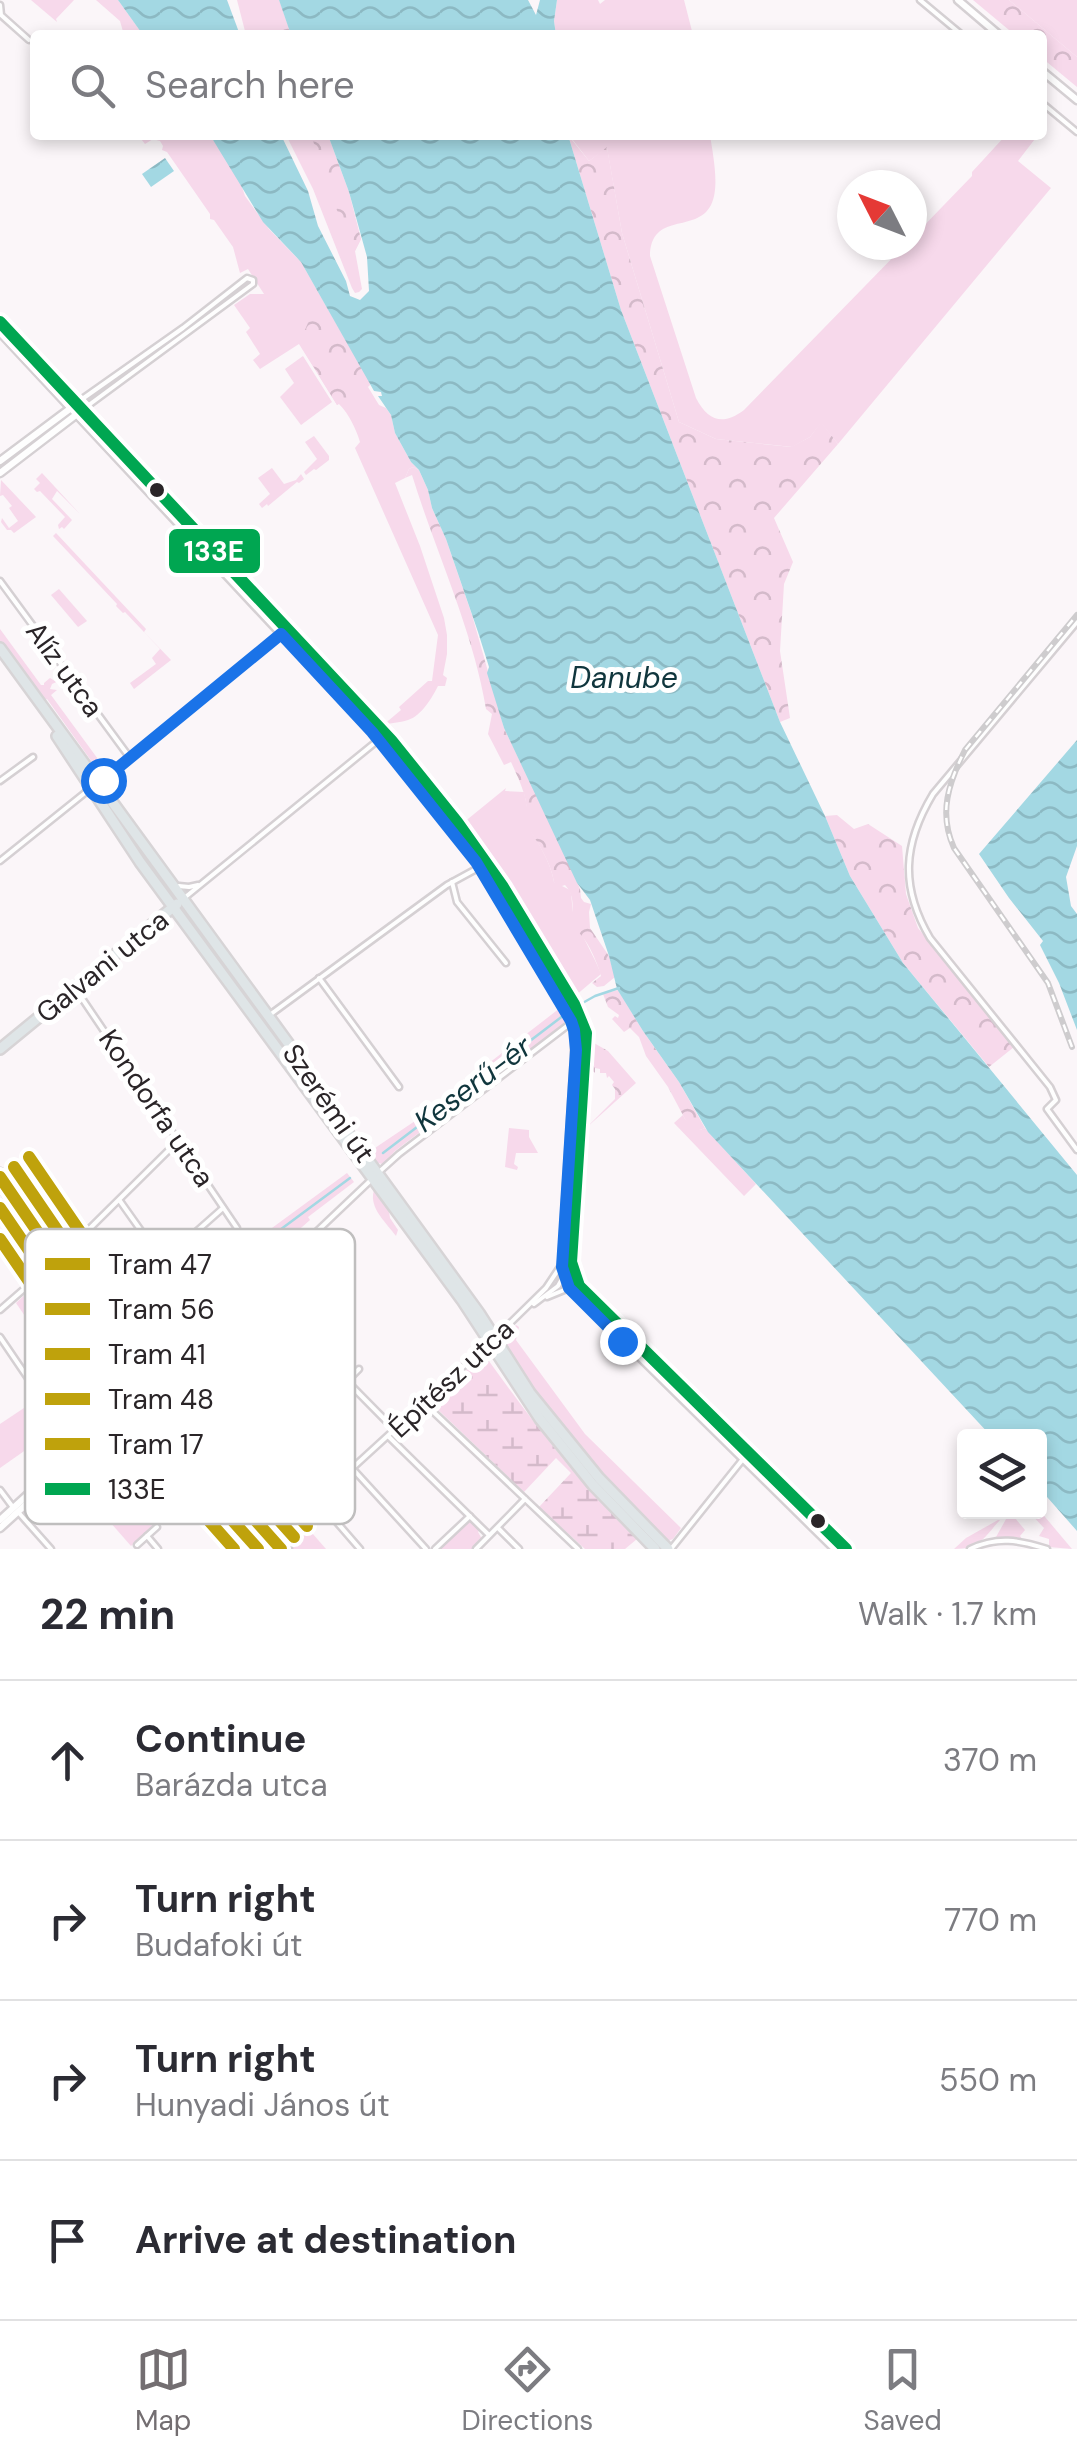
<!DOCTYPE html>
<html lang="en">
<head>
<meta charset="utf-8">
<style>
  :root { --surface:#fff; --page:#f2f2f3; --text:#2b2b33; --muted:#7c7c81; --line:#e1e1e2; --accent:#736e71 }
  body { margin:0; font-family:"DM Sans",sans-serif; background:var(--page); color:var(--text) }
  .controls { position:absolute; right:30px; bottom:30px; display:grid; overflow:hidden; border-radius:10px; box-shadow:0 5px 15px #0003 }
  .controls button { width:90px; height:90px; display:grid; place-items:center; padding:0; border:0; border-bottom:2px solid var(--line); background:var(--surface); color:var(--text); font:50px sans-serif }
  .compass { position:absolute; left:837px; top:170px; width:90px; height:90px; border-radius:50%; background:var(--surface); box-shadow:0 5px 15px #0003; rotate:312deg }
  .stop { position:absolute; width:30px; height:30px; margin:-22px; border:8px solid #1a73e8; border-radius:50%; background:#fff }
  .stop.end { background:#1a73e8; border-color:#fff; box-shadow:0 2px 10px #0008 }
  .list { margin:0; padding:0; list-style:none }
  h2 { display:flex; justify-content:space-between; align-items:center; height:130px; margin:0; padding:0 40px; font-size:42px }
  h2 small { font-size:32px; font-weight:400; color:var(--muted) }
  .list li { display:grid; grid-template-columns:65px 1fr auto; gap:30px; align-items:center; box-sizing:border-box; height:160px; padding:0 40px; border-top:2px solid var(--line) }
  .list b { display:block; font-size:38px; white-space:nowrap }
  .list p { margin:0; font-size:32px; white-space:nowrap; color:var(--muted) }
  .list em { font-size:32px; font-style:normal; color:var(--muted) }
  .icon { flex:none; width:55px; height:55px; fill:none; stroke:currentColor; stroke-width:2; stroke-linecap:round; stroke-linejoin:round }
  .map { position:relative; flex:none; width:1077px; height:1549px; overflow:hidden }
  .search { position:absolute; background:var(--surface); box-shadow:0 5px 15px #0003; left:30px; right:30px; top:30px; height:110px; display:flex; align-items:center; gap:25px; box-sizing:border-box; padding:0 35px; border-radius:10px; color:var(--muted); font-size:38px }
  .sheet { height:770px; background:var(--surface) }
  nav { display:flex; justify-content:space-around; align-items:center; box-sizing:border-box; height:140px; border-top:2px solid var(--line); background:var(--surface); font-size:28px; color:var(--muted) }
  nav a { display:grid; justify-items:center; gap:5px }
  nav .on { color:var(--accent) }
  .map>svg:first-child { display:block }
  .green { fill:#f7d9eb }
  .forest { fill:url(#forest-crowns) }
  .wetland { fill:url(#wetland-marsh) }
  .water { fill:url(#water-waves) }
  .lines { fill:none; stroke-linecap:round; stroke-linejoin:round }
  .stream { stroke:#a3d8e3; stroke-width:2.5 }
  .minor-casing { stroke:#d5d0d3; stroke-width:9 }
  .tertiary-casing { stroke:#d5d0d3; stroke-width:11 }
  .secondary-casing { stroke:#d5d0d3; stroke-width:11 }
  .primary-casing { stroke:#d7d4d6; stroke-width:14 }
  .minor { stroke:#fefefe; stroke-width:4 }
  .tertiary { stroke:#fefefe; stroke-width:6 }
  .secondary { stroke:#fefefe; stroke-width:6 }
  .primary { stroke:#dfe5e7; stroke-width:9 }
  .rail-casing { stroke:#ceccce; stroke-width:6 }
  .rail { stroke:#fff; stroke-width:2.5; stroke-dasharray:8; stroke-linecap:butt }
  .bus-1-casing { stroke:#fff; stroke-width:20 }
  .bus-1 { stroke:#00a651; stroke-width:12 }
  .tram-1-casing { stroke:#fff; stroke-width:20 }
  .tram-2-casing { stroke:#fff; stroke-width:20 }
  .tram-3-casing { stroke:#fff; stroke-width:20 }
  .tram-4-casing { stroke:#fff; stroke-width:20 }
  .tram-5-casing { stroke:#fff; stroke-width:20 }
  .tram-1 { stroke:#bfa20c; stroke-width:12 }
  .tram-2 { stroke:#bfa20c; stroke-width:12 }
  .tram-3 { stroke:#bfa20c; stroke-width:12 }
  .tram-4 { stroke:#bfa20c; stroke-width:12 }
  .tram-5 { stroke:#bfa20c; stroke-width:12 }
  .route { stroke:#1a73e8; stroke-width:12 }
  .bus-dot { fill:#2a2528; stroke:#fff; stroke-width:4 }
  .labels { text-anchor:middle; stroke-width:10; stroke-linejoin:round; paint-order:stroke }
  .street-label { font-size:28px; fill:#2a2528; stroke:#fff }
  .water-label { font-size:30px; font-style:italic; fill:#10363d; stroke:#fff }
  .key { fill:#fff; stroke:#bfbebe; stroke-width:2.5 }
  .key-label { font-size:28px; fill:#2a2528 }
  .line-badge { stroke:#fff; stroke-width:4 }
  .badge-label { font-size:28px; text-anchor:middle; font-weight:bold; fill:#fff }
</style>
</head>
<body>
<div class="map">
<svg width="1077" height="1549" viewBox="0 0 1077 1549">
  <defs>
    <pattern id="forest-crowns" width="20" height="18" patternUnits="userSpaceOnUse" patternTransform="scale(2.5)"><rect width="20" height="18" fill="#f7d9eb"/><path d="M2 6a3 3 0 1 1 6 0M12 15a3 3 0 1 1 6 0" fill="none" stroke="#d4baca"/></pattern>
    <pattern id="wetland-marsh" width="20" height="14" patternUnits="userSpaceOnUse" patternTransform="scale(2.5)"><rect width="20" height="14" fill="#f7d9eb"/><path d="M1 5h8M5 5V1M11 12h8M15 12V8" fill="none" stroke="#d4baca"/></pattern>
    <pattern id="water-waves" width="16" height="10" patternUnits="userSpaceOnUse" patternTransform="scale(2.5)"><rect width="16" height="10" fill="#a3d8e3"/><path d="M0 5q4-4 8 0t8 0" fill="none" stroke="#8cb9c3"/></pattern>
  </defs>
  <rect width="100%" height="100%" fill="#fbf6f9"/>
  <!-- green -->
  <g class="green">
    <polygon points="31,0 74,0 56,19 57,22"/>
    <polygon points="96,0 118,0 143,35 124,35 120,21"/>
    <polygon points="237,0 279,0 291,35 246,35"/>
    <polygon points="557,0 598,0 600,4 605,0 684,0 693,35 556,35 554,21"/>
    <polygon points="1009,0 1077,0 1077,57"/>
    <path d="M138,135H210L240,181L245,196L269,229L301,262L369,381L370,385L368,387L379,405L386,408L391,415L395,433L411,462L419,470L413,467L409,469L405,478L395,483L420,546L444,618L447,635V654L443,675L447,678L445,686H438C432,698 421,716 408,720C399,723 391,722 382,726L401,710L399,707L428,681H432L438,635L355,448L360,442C356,429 349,414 339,404L337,405L299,344L260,369L253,360L260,354L246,332L250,328L234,305L250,294H264L248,269L240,273L233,247L214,220L210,219V214L167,152L162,150L163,146L160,141L153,139L145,144Z"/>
    <polygon points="286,135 328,135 361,239 355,251 362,289 359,292 355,293 352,288 313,189"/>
    <path d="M569,135H710C713,155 720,187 711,205C696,234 651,211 650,256L696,398C708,421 723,426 744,410L905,245H912V238L972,176V172L1006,135H1038L1018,161L1051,188L838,444L821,423L810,437L792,447L716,439L679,422L622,233L607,148L589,161Z"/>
    <polygon points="303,356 332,402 301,425 280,397 294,383 285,369"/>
    <polygon points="314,436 329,456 329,460 316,470 314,469 306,475 304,472 317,459 305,442"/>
    <polygon points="272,468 284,484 296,480 301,474 304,479 299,483 297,482 268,506 267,504 262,508 259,504 270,494 258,478"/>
    <polygon points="42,473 80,514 57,491 52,499 72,520 64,529 62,527 59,529 58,525 65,517 40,491 37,492 34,489 40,483 36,479"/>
    <polygon points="1,480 36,517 14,533 11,530 7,530 1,522 2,518 9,528 18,521 9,508 12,506 3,495 0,496"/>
    <polygon points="56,533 146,629 144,632 171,660 134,689 130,683 156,664 152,658 160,649 125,612 123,613 116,606 117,604 53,536"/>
    <polygon points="59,589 87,621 78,627 51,595"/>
    <polygon points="0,629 41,685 44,685 44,683 50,678 55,681 63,679 52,684 50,689 57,690 51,695 106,770 102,773 100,771 96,775 94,773 95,766 47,699 43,701 0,643"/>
    <path d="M506,788L505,791L524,792L529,817L526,823C537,841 551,862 554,882L570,890C573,900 571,912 576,922C584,940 594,956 601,974L575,996L497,867L463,823Z"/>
    <polygon points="490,875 527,930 575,1011 572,1014 488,876"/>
    <polygon points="182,904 289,1049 315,1089 313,1091 182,911"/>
    <polygon points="560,1008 567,1021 497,1076 495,1075 439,1118 431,1108"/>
    <polygon points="579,1040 584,1042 574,1176 570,1175"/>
    <polygon points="683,1115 685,1119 700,1130 705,1128 756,1184 744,1196 674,1123"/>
    <polygon points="415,1121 424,1129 395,1151 383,1164 377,1163 369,1152"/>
    <polygon points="509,1128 529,1130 529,1137 538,1153 516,1153 514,1164 518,1167 517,1170 505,1167"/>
    <polygon points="347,1173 354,1182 308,1217 310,1220 278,1248 282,1254 276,1259 269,1250 294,1228 265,1249 261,1236"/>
    <path d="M375,1187L388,1205L390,1218L398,1230L396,1236C384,1220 367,1206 375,1187Z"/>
    <path d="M30,1290L45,1311L42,1314L74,1360L77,1359L82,1365L87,1364L90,1357L86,1350L99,1341L111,1360C88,1362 70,1393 67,1416L61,1420L49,1399L56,1391L52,1381L60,1375L58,1371L63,1368L33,1320L29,1322L16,1303Z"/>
    <path d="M516,1325L519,1327L516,1340L585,1434L681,1528L673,1539L665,1542C603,1481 549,1414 501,1341V1336L504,1337Z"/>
    <polygon points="24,1408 33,1416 45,1410 57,1428 0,1468 0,1424"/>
    <polygon points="115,1430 168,1489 146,1505 159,1521 131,1546 68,1474 84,1459 95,1460 97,1447"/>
    <polygon points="1040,1511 1072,1549 1049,1547 1049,1539 1039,1536 1044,1528 1029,1512"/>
    <polygon points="1010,1512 1025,1530 1020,1536 1023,1540 996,1537"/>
    <polygon points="305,1520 305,1525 326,1549 293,1549 285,1540"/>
    <polygon points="469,1520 480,1530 478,1532 482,1539 472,1549 439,1549"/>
    <path d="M998,1520H1000C985,1536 981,1549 954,1549L966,1538Z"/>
  </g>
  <!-- forest -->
  <g class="forest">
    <polygon points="269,0 279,0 291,35 278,35"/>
    <polygon points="973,0 1009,0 1077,57 1077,87 1042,58 1042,35 1015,35"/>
    <polygon points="311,135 328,135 349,192 361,239 355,251 350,248"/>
    <polygon points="568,135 589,161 607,147 622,233 679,422 716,439 791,447 810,437 821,422 838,444 774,518 793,562 784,584 780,651 790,718 780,722 621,310"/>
    <polygon points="317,292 369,381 337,405 299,343 312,314"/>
    <path d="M413,467L419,470L428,490L432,508L446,539L472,615L504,728L563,851L580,889L581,898L584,902L591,904L589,912L590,928L609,956L615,977L604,986L597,987L592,983L601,976C599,967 590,946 584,939C579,931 578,934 575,925C570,910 577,898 565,885L559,887L554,882C551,862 537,841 525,823C531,803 520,782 511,762L504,765L488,734L492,714L486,709C473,630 436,553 412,475L405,478L409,469Z"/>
    <polygon points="837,815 854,829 868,824 902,846 906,894 918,928 1014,1047 989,1067 903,963 850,876 825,816"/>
    <polygon points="618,990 643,1031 679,1082 705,1128 700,1130 692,1128 685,1119 668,1087 646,1056 639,1037 630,1028 624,1032 612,1019 615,1016 618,1018 619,1015 608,1007 603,994"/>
    <polygon points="594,1043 608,1051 636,1083 585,1129 615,1099 615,1089 612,1085 614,1082 609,1076 607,1078 606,1073 600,1073 600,1069 595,1068 595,1073 589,1068 591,1044"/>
  </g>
  <!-- wetland -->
  <path class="wetland" d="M482,1356L486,1357C532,1421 579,1484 637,1539L625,1549H585L539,1507L571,1473L556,1458L524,1492L431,1403Z"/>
  <!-- water -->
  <g class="water">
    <polygon points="118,0 227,0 240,35 143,35"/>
    <polygon points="279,0 528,0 536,15 540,0 557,0 554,21 556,35 291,35"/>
    <polygon points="210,135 281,135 308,191 318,226 346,281 350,296 360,300 369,291 367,257 349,192 328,135 568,135 621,310 780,722 825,816 850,876 903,963 1077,1175 1077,1531 1040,1489 1040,1436 991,1436 708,1132 679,1082 643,1031 617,989 609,956 590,900 577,883 504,728 487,673 489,667 478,632 446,539 432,508 428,490 419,470 411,462 395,433 391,415 378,396 382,396 381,392 374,391 301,262 263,222"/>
    <polygon points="165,158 174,171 151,187 142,174"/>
    <polygon points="1077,740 1077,846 1066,877 1071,906 1077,914 1077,1030 1059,983 1040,945 1043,941 1009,898 979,854"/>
  </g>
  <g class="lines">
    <!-- stream -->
    <g class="stream">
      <polyline points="579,1005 595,996 619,988"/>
      <polyline points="383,1153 564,1015"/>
      <polyline points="265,1241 350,1178"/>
      <polyline points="250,1252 258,1246"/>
      <polyline points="130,1343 199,1291"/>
    </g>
    <defs>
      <g id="minor">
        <polyline points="920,0 962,35"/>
        <polyline points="0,5 1,15 29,40"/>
        <polyline points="1042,103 1077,132"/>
        <polyline points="78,402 183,328 247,278 253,280 253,284 82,410"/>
        <polyline points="0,581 130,758"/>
        <path d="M1077,622L933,794C903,844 900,887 930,938L1050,1087L1056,1100L1047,1109L1077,1150"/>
        <polyline points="0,781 33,757"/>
        <polyline points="99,783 281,634"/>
        <polyline points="0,861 91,788"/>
        <polyline points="452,882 457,902 506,963"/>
        <polyline points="179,886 189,887 198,885"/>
        <polyline points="183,899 377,741"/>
        <polyline points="319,978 399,1087"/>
        <polyline points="75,988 237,1228"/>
        <polyline points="271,1014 447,885 480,867"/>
        <polyline points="379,1172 399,1154 580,1016"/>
        <polyline points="120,1201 178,1283"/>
        <polyline points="163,1261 223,1208"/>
        <polyline points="547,1297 569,1288"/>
        <polyline points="534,1304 558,1286 570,1265"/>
        <polyline points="0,1310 63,1255 178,1141"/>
        <polyline points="0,1337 76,1449"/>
        <polyline points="496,1337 546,1288 560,1267"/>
        <polyline points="328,1362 394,1429"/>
        <polyline points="347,1381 359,1369"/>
        <polyline points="151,1389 372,1179"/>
        <polyline points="425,1404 578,1549"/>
        <polyline points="389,1437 489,1535"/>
        <polyline points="352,1468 426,1549"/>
        <polyline points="228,1479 263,1446 321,1504 360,1549"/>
        <polyline points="0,1490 12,1506"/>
        <polyline points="19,1513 51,1549"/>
        <polyline points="498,1528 519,1549"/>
        <polyline points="147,1536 157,1527"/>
        <polyline points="137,1545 147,1536 158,1549"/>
        <polyline points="264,1549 489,1343"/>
        <polyline points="435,1549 470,1516"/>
        <polyline points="476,1549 525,1499"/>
        <polyline points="671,1549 743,1459"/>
        <path d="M970,1549C997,1536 1019,1540 1047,1549"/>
      </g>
      <g id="tertiary">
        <polyline points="0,1172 49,1244 105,1320 120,1350 155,1398 177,1427 288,1549"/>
        <path d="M0,1185C37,1239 66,1302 115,1346"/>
        <polyline points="0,1520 136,1396 148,1391"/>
        <polyline points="0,1528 140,1401 149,1390"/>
      </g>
      <g id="secondary">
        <polyline points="958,0 999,35"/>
        <polyline points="1042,71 1077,100"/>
        <polyline points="0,322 391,740 457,822 503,887 574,1004 586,1033 585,1069 571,1262 579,1286 846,1549"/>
        <polyline points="0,332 372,731 446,823 480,867 567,1012 575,1030 575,1057 562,1267 567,1285 835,1549"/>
        <polyline points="0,461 71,408"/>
        <polyline points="0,473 77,414"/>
      </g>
      <g id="primary">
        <polyline points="0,648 291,1047 325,1101 479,1313 530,1393 599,1478 668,1549"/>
        <polyline points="57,736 140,862 462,1300 540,1419 593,1485 655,1549"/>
        <polyline points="0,1049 177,904"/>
      </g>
    </defs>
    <!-- minor casing -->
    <use href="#minor" class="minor-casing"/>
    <!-- tertiary casing -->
    <use href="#tertiary" class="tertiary-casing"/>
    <!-- secondary casing -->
    <use href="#secondary" class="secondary-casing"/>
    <!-- primary casing -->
    <use href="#primary" class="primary-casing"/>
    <!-- minor -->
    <use href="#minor" class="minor"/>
    <!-- tertiary -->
    <use href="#tertiary" class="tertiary"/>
    <!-- secondary -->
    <use href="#secondary" class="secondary"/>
    <!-- primary -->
    <use href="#primary" class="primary"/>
    <defs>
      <path id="rail" d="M1072,1047L1048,983L954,848C938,813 949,782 965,750L1077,615"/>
    </defs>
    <!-- rail casing -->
    <use href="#rail" class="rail-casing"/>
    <!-- rail -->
    <use href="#rail" class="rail"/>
    <defs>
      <polyline id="bus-1" points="0,322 391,740 457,822 503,887 574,1004 586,1033 571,1262 579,1286 846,1549"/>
    </defs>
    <!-- bus-1 casing -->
    <use href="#bus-1" class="bus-1-casing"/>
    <!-- bus-1 -->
    <use href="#bus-1" class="bus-1"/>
    <defs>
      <polyline id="tram-1" points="0,1177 95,1316 117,1359 150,1402 281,1549"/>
      <polyline id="tram-2" points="0,1208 80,1325 103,1370 137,1414 258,1549"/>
      <polyline id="tram-3" points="14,1167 109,1306 132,1350 163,1391 294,1537"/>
      <polyline id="tram-4" points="0,1239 65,1334 89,1380 124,1425 234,1549"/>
      <polyline id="tram-5" points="29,1157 124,1296 147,1340 177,1380 307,1526"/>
    </defs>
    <!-- tram-1 casing -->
    <use href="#tram-1" class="tram-1-casing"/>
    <!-- tram-2 casing -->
    <use href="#tram-2" class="tram-2-casing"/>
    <!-- tram-3 casing -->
    <use href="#tram-3" class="tram-3-casing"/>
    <!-- tram-4 casing -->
    <use href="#tram-4" class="tram-4-casing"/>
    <!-- tram-5 casing -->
    <use href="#tram-5" class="tram-5-casing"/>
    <!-- tram-1 -->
    <use href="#tram-1" class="tram-1"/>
    <!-- tram-2 -->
    <use href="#tram-2" class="tram-2"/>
    <!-- tram-3 -->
    <use href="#tram-3" class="tram-3"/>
    <!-- tram-4 -->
    <use href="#tram-4" class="tram-4"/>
    <!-- tram-5 -->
    <use href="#tram-5" class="tram-5"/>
  </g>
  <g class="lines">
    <!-- route -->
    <polyline class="route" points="103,780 281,634 372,732 476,862 571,1021 574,1030 576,1050 562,1267 569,1288 622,1341"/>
  </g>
  <!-- markers -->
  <g class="bus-dot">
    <circle cx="157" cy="490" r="9"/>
    <circle cx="818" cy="1521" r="9"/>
  </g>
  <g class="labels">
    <!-- street labels -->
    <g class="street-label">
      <text transform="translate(65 669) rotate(54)" y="10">Alíz utca</text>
      <text transform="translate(102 966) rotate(-39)" y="10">Galvani utca</text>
      <text transform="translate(329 1103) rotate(55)" y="10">Szerémi út</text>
      <text transform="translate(157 1108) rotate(56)" y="10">Kondorfa utca</text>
      <text transform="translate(451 1378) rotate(-43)" y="10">Építész utca</text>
    </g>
    <!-- water labels -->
    <g class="water-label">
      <text x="624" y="688">Danube</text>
      <text transform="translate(473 1084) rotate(-37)" y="10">Keserű-ér</text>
    </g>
  </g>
  <!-- legend -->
  <rect x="25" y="1229" width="330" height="295" rx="15" class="key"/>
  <rect x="45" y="1258" width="45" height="12" fill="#bfa20c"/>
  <rect x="45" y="1303" width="45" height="12" fill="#bfa20c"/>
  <rect x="45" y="1348" width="45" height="12" fill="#bfa20c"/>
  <rect x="45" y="1393" width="45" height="12" fill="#bfa20c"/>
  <rect x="45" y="1438" width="45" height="12" fill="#bfa20c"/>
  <rect x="45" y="1483" width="45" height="12" fill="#00a651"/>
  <g class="key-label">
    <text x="108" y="1274">Tram 47</text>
    <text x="108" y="1319">Tram 56</text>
    <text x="108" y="1364">Tram 41</text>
    <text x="108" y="1409">Tram 48</text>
    <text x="108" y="1454">Tram 17</text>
    <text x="108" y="1499">133E</text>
  </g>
  <rect class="line-badge" x="167" y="527" width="95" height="48" rx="10" fill="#00a651"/>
  <g class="badge-label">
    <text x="214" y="561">133E</text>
  </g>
</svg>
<div class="controls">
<button><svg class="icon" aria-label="layers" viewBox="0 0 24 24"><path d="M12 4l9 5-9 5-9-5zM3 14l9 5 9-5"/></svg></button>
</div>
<svg class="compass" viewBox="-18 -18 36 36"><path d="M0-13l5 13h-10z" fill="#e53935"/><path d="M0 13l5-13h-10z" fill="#7c7c81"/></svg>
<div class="stop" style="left:103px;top:780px"></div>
<div class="stop end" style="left:622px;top:1341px"></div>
<div class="search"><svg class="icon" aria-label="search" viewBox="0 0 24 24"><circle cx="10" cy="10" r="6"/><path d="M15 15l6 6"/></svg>Search here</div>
</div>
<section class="sheet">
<h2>22 min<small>Walk · 1.7 km</small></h2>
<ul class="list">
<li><svg class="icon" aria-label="ahead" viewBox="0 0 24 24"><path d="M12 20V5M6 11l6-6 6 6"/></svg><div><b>Continue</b><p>Barázda utca</p></div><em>370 m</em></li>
<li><svg class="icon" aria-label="right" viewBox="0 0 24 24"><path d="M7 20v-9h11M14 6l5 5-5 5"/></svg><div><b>Turn right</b><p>Budafoki út</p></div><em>770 m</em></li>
<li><svg class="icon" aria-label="right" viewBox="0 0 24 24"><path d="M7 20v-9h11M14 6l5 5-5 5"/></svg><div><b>Turn right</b><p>Hunyadi János út</p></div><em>550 m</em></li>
<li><svg class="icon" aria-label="arrive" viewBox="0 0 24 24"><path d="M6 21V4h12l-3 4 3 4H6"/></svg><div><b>Arrive at destination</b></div></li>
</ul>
</section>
<nav>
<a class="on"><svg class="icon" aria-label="map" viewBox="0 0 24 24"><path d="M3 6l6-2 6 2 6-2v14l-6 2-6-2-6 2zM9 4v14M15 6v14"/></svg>Map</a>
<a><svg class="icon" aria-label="directions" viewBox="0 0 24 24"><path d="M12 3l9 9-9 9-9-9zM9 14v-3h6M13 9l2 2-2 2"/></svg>Directions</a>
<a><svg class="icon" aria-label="saved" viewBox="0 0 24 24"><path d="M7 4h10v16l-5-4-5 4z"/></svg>Saved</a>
</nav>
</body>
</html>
